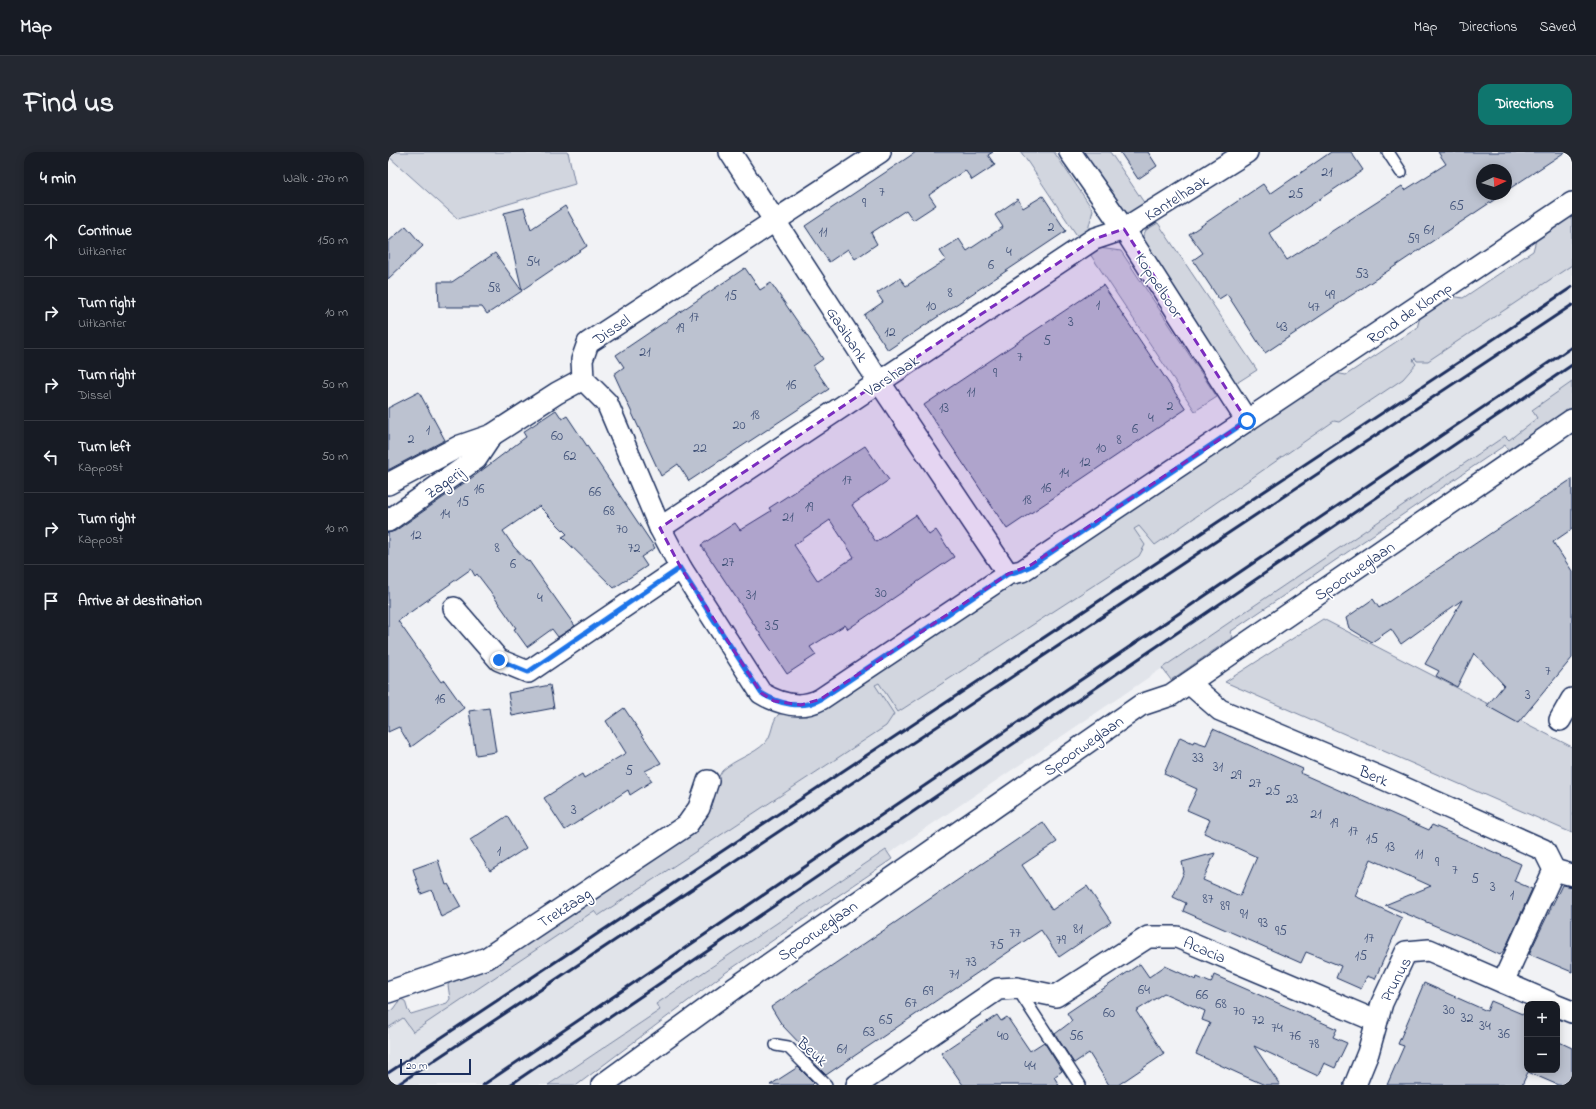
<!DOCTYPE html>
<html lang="en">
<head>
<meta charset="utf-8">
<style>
  :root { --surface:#171b24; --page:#242831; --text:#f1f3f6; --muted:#9ea1a6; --line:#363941; --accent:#0f766e }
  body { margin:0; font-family:"Indie Flower",sans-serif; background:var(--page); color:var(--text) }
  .controls { position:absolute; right:12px; bottom:12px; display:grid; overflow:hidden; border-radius:8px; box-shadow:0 2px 10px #0003 }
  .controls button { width:36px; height:36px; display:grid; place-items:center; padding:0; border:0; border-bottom:1px solid var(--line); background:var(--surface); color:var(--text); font:20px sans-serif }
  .compass { position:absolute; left:1088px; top:12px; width:36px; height:36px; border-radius:50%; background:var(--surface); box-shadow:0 2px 10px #0003; rotate:86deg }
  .scale { position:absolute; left:12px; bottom:10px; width:71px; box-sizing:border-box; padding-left:4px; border:2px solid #1b2f5e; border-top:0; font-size:11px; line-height:14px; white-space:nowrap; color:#1b2f5e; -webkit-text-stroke:3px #fff; paint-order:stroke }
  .stop { position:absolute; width:12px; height:12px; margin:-9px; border:3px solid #1a73e8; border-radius:50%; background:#fff }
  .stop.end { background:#1a73e8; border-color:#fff; box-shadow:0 1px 4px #0008 }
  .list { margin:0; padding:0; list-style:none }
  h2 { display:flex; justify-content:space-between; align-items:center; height:52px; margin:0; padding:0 16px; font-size:17px }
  h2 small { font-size:13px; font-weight:400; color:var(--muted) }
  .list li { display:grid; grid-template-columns:26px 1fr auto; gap:12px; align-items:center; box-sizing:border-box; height:72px; padding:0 16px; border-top:1px solid var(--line) }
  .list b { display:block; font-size:15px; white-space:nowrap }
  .list p { margin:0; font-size:13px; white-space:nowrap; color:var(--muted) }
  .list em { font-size:13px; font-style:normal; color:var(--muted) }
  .icon { flex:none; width:22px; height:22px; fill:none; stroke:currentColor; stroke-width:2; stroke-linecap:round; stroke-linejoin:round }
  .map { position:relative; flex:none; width:1184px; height:933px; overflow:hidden; border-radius:12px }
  header { display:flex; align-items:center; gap:24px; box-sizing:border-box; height:56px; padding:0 20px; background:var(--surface); border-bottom:1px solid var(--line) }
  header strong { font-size:19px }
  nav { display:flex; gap:22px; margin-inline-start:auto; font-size:14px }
  .intro { display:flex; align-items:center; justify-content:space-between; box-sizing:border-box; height:96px; padding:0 24px }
  h1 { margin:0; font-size:28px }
  .button { padding:10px 18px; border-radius:12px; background:var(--accent); color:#fff; font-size:14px; font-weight:700 }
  main { display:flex; gap:24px; padding:0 24px }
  aside { flex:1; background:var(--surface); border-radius:12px; box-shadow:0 2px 10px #0003 }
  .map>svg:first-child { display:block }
  .built { fill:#e1e4ea }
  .green { fill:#d2d6df; stroke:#76829e }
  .building { fill:#bcc2d0; stroke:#1b2f5e; fill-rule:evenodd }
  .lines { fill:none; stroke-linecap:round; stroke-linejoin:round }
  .service-casing { stroke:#1b2f5e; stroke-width:14 }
  .minor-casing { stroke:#1b2f5e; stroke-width:24 }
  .service { stroke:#fff; stroke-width:11 }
  .minor { stroke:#fff; stroke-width:21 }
  .rail { stroke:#1b2f5e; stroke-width:3 }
  .route { stroke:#1a73e8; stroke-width:5 }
  .marked { fill:#7b2cbf; fill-opacity:0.2; stroke:#7b2cbf; stroke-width:3; stroke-dasharray:8 5; stroke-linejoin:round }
  .labels { text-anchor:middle; stroke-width:3.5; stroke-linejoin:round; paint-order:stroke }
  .number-label { font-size:14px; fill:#43547a }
  .street-label { font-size:16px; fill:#1b2f5e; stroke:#fff }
</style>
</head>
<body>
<header>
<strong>Map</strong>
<nav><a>Map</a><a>Directions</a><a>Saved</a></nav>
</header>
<div class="intro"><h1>Find us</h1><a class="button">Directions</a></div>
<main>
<aside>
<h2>4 min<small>Walk · 270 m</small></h2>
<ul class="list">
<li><svg class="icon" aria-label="ahead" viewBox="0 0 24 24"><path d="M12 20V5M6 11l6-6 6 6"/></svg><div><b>Continue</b><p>Uitkanter</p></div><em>150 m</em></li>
<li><svg class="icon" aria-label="right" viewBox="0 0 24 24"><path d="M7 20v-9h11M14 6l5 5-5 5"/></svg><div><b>Turn right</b><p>Uitkanter</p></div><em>10 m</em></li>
<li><svg class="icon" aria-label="right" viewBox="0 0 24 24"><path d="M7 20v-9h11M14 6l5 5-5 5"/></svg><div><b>Turn right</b><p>Dissel</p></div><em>50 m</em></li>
<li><svg class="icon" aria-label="left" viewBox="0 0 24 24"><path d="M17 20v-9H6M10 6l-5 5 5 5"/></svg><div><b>Turn left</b><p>Kappost</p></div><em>50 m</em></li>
<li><svg class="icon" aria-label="right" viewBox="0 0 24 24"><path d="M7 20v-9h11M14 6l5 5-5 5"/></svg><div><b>Turn right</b><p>Kappost</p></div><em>10 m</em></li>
<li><svg class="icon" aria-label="arrive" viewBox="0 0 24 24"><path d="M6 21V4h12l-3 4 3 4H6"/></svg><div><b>Arrive at destination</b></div></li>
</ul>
</aside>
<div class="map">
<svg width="1184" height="933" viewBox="0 0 1184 933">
  <rect width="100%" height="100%" fill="#f1f2f5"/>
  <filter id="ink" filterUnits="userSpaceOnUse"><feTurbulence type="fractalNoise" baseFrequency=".025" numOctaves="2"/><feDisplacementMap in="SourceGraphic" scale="8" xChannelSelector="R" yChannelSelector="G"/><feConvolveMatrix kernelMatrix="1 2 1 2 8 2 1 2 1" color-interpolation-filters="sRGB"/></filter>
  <g filter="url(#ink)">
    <!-- built -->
    <polygon class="built" points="1184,104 1184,250 1120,288 1117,284 500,702 497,698 268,852 272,858 160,933 0,933 0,876 16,865 23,878 207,759 210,764 439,613 446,558 942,257"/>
    <!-- green -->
    <g class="green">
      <polygon points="0,0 180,0 187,32 70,67 0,4"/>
      <polygon points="633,0 666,0 705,58 700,78 690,85"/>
      <polygon points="693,0 722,0 759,55 749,61 734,62"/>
      <path d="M1182,65H1184V113L1040,209H1029L1027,206L1025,208L1028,212L1015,227L951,270L946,269L767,393L751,374L746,377L757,393L751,404L510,560L491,531L487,533L506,562L498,574L210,764L206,759L25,880L15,866L0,876V860L6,857L13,847L17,849L20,859L23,862L59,851L62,847L60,833L61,831L96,819L109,811L298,684L334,619C347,607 365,603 377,591C385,583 383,569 391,562L400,561L621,433L638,428L947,221L958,223L1029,176L1032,165L1063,144L1075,146L1145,99L1148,88Z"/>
      <polygon points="770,71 869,218 847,232 752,90 758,78"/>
      <polygon points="711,96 733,99 829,245 807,259 702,102"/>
      <polygon points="1184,230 1184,256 1121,299 1117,293 842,480 845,485 783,528 774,516 1117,284 1121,288 1149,266 1144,258"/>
      <polygon points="935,467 1184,595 1184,681 837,530"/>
      <polygon points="498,698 504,707 337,821 189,933 160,933 272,858 268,852"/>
    </g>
    <!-- building -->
    <g class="building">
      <polygon points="528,0 605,0 600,3 607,13 584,28 577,18 541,43 548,53 525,68 518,58 483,81 489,92 467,107 460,97 441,110 417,74"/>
      <polygon points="732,0 760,0 769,14 750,27"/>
      <polygon points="943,0 963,0 975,18 881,81 899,108 1014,34 1017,38 1058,12 1050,0 1177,0 1118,39 1118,18 1094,18 1094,42 1115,42 877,201 839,142 831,147 805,108 815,101 801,82 875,32 882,42"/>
      <polygon points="655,44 678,79 500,198 476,163 495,150 489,141 512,126 518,134 536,122 558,108 552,99 571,87 579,99 615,75 607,63 630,47 635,56"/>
      <polygon points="177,54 199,94 134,138 116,61 136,56 143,77"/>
      <polygon points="18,74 35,94 0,127 0,90"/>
      <polygon points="107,101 134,139 99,162 94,155 51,155 50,130 64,130"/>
      <polygon points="357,116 372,138 383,131 435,207 425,214 441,237 301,329 290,312 273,324 226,222 236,215 228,203"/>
      <polygon points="715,133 798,257 619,377 536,253"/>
      <polygon points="31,240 57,288 0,318 0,256"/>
      <polygon points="168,258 174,267 179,264 267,396 253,405 259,414 226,436 174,385 179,382 151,354 115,379 126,395 140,410 141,409 187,474 170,485 164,477 139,495 126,477 128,476 102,439 89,422 87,424 83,417 10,469 53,530 56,528 76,556 23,595 11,575 0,580 0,381 7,379 89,322 138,285 135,280"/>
      <path d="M477,294L501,328L464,353L488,390L528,363L541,383L548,378L566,405L460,477L457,473L422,495L428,503L399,522L313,393L347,371L352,378L383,359L381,356ZM442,368L466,405L430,429L406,393Z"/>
      <polygon points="1184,327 1184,377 1165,390 1184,419 1184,506 1130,571 1099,554 1116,533 1086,501 1069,535 1048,524 1051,519 1037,512 1074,448 1013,492 1003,477 984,490 961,476 958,466 985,447 991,456"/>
      <polygon points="162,533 166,556 124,564 120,541"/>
      <polygon points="101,556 108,600 88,603 81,559"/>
      <polygon points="236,556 273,611 257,619 264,629 242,643 240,638 177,678 156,646 194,622 196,626 238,601 218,569"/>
      <polygon points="825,577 915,617 912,621 1041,678 1044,673 1133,712 1126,729 1144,737 1117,797 1112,803 1089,792 1089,791 997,753 1043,734 983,707 967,744 1014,766 987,827 979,824 973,837 948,826 953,814 918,800 913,811 795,759 798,751 785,745 796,720 794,710 827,701 815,728 852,744 869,705 816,681 822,668 799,658 809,637 776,622 792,585 805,591 806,589 818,593"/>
      <polygon points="119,664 138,696 102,719 82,688"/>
      <polygon points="655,670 669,690 634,713 664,758 699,734 723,770 671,805 653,778 438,923 412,897 415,895 394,873 383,855"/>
      <polygon points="50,708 58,733 60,732 73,755 53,765 44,738 33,742 25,717"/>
      <polygon points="1174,733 1184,735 1184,820 1141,802"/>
      <polygon points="752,812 761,825 777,814 808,828 809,825 823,831 826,823 949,877 945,885 959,891 947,916 936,911 930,924 866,894 892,933 877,933 856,924 808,902 822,871 814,868 817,859 776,841 748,859 776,902 730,933 721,933 701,901 686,911 667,882 684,869 679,861"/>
      <polygon points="1036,831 1099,859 1103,849 1139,864 1139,918 1169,918 1169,889 1184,896 1184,933 1170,933 1140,920 1134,933 999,933 1016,894 1010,892"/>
      <polygon points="609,863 613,869 619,865 642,899 656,890 674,919 666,925 671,933 575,933 553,901"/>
      <polygon points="410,915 426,931 424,933 382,933"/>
    </g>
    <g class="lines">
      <defs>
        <g id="service">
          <polyline points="1000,0 1013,20"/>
          <polyline points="629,836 692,933"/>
          <polyline points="388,893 400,895 438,933"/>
        </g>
        <g id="minor">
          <polyline points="342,0 492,231 620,422"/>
          <path d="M492,0L200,191L194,208L195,227L219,251L272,376L293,416L373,541C391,552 413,558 433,547L620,422L634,419L643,413L1184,51"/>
          <polyline points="682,0 736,77 859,269"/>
          <polyline points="0,332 72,294 104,283 169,241 195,227"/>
          <polyline points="0,369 88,307 104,283"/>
          <polyline points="272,376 706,87 736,77 859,0"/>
          <polyline points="66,456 111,508 140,520 293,416"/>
          <polyline points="801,531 832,558 996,627 1156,698 1166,718 1115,830"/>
          <polyline points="1172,568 1184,547"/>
          <polyline points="1166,718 1184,723"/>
          <polyline points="0,840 99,806 299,673 311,656 320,629"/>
          <polyline points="1169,854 1184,860"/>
          <polyline points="214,933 347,836 753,553 783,543 1184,268"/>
          <polyline points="469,933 610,837 629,836 668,844 760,785 789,785 988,869"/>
          <polyline points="967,933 980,901 994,851 1018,800 1041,798 1165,852"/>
        </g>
      </defs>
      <!-- service casing -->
      <use href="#service" class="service-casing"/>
      <!-- minor casing -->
      <use href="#minor" class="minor-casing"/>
      <!-- service -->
      <use href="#service" class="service"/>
      <!-- minor -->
      <use href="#minor" class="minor"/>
      <!-- rail -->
      <g class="rail">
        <polyline points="0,921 1184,135"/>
        <polyline points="9,933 1184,153"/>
        <polyline points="95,933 1184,195"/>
        <polyline points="122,933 1184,213"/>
      </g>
    </g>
  </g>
  <g class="lines" filter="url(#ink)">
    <!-- route -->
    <path class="route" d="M111,508L140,520L292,416L373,541C391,552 414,558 433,547L620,422L634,418L643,414L859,269"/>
  </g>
  <!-- marked area -->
  <path class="marked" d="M736,77L859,269L643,413L620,422L433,547L413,553L386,549L373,541L293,416L272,376L706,87Z"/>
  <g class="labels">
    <!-- number labels -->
    <g class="number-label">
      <text x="939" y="24">21</text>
      <text x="494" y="44">7</text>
      <text x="908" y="46">25</text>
      <text x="476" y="55">9</text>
      <text x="1069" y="58">65</text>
      <text x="663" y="79">2</text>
      <text x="1041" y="82">61</text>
      <text x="435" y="84">11</text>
      <text x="1025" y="91">59</text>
      <text x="621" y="104">4</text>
      <text x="145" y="114">54</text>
      <text x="603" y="117">6</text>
      <text x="974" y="126">53</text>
      <text x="106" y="140">58</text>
      <text x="562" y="145">8</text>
      <text x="942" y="147">49</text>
      <text x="343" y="148">15</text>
      <text x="710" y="157">1</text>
      <text x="543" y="158">10</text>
      <text x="926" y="159">47</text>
      <text x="306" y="169">17</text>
      <text x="683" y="174">3</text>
      <text x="894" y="179">43</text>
      <text x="292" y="180">19</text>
      <text x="502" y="184">12</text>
      <text x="659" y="193">5</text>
      <text x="257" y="204">21</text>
      <text x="632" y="209">7</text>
      <text x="607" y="225">9</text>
      <text x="403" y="237">16</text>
      <text x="583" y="244">11</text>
      <text x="782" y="258">2</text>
      <text x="556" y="260">13</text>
      <text x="367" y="267">18</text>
      <text x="763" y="270">4</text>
      <text x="351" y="277">20</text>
      <text x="747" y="281">6</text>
      <text x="40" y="282">1</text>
      <text x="169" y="288">60</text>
      <text x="23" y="291">2</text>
      <text x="731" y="292">8</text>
      <text x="312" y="300">22</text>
      <text x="713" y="300">10</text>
      <text x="182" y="308">62</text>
      <text x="697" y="314">12</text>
      <text x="676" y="325">14</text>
      <text x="459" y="332">17</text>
      <text x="658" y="340">16</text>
      <text x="91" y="341">16</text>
      <text x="207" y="344">66</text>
      <text x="639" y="352">18</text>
      <text x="75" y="354">15</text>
      <text x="421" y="359">19</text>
      <text x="221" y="363">68</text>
      <text x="57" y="366">14</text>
      <text x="400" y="369">21</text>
      <text x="234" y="381">70</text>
      <text x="28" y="387">12</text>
      <text x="109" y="400">8</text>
      <text x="246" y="400">72</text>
      <text x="340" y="414">27</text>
      <text x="125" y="416">6</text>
      <text x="493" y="445">30</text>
      <text x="363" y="447">31</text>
      <text x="152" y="450">4</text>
      <text x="384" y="478">35</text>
      <text x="1160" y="523">7</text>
      <text x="1140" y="547">3</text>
      <text x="52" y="551">16</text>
      <text x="810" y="610">33</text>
      <text x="830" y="619">31</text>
      <text x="241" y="623">5</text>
      <text x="848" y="627">29</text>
      <text x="867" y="635">27</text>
      <text x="885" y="643">25</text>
      <text x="904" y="651">23</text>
      <text x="186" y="662">3</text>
      <text x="928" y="666">21</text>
      <text x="946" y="675">19</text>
      <text x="965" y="683">17</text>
      <text x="984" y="691">15</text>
      <text x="1002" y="699">13</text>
      <text x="111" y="703">1</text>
      <text x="1031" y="706">11</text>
      <text x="1049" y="714">9</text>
      <text x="1067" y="722">7</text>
      <text x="1087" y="731">5</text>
      <text x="1105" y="739">3</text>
      <text x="1124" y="747">1</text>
      <text x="820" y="751">87</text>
      <text x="837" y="758">89</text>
      <text x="856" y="766">91</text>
      <text x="875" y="775">93</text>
      <text x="690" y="781">81</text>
      <text x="893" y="783">95</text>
      <text x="627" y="785">77</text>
      <text x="981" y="790">17</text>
      <text x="673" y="792">79</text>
      <text x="609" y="797">75</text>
      <text x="973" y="808">15</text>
      <text x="583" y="814">73</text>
      <text x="566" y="826">71</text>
      <text x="756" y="842">64</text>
      <text x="540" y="843">69</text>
      <text x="814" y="847">66</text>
      <text x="523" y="855">67</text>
      <text x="833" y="856">68</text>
      <text x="1061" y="862">30</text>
      <text x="851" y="863">70</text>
      <text x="721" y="865">60</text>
      <text x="1079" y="870">32</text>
      <text x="498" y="872">65</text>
      <text x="870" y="872">72</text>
      <text x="1097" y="878">34</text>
      <text x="889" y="880">74</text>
      <text x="481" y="884">63</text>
      <text x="1116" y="886">36</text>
      <text x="615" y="888">40</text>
      <text x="688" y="888">56</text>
      <text x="907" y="888">76</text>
      <text x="926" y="896">78</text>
      <text x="454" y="901">61</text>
      <text x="642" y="918">44</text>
    </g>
    <!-- street labels -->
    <g class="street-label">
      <text transform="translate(788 45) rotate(-32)" y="6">Kantelhaak</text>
      <text transform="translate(772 133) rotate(57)" y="6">Koppelboor</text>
      <text transform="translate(1021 160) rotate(-34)" y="6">Rond de Klomp</text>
      <text transform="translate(223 177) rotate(-35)" y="6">Dissel</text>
      <text transform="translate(460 182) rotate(57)" y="6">Gaaibank</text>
      <text transform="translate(503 223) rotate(-34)" y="6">Varshaak</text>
      <text transform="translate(56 330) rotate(-35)" y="6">Zagerij</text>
      <text transform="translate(966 418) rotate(-34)" y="6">Spoorweglaan</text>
      <text transform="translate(695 593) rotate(-35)" y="6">Spoorweglaan</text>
      <text transform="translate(986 623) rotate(23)" y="6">Berk</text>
      <text transform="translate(176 755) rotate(-33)" y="6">Trekzaag</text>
      <text transform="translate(429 778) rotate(-35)" y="6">Spoorweglaan</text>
      <text transform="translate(817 797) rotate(23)" y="6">Acacia</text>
      <text transform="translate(1007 827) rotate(-62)" y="6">Prunus</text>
      <text transform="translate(425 899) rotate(42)" y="6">Beuk</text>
    </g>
  </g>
</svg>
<div class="controls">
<button>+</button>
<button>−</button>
</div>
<svg class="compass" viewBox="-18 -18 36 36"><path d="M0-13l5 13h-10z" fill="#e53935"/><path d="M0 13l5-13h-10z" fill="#9ea1a6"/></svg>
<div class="scale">20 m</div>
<div class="stop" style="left:859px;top:269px"></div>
<div class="stop end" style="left:111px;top:508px"></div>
</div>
</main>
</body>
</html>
